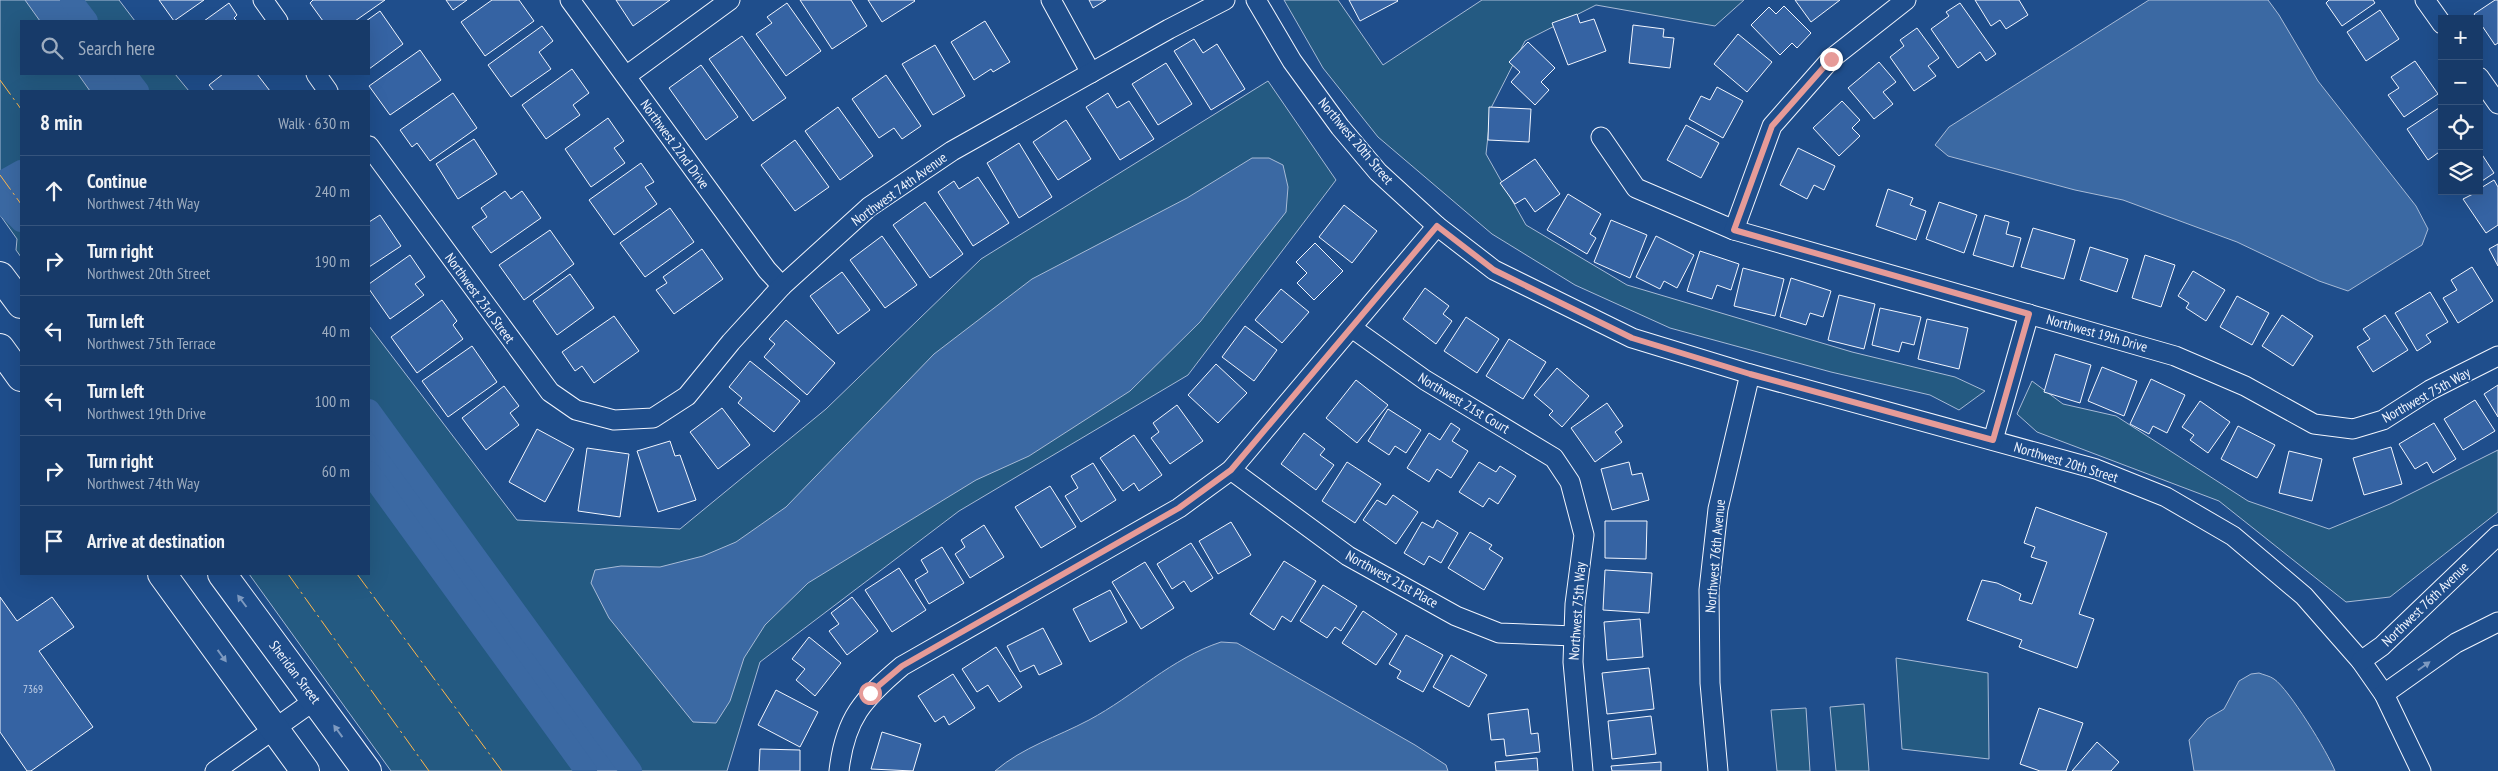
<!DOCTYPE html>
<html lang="en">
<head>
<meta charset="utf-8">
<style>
  :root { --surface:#173a69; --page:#244571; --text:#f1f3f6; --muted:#9eadc0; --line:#36547d }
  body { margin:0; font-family:"PT Sans Narrow",sans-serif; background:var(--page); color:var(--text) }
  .controls { position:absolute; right:15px; top:15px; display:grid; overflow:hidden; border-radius:0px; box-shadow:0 5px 20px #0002 }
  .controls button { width:45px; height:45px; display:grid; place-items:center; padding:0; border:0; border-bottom:1px solid var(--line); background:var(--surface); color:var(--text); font:25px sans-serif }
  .stop { position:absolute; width:15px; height:15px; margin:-11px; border:4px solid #e69b98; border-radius:50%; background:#fff }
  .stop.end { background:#e69b98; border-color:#fff; box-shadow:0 1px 5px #0008 }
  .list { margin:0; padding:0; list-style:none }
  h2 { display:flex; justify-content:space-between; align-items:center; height:65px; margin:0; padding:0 20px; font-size:21px }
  h2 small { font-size:16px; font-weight:400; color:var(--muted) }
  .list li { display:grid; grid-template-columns:32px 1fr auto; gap:15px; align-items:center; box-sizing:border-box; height:70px; padding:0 20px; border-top:1px solid var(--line) }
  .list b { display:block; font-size:19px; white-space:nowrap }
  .list p { margin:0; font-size:16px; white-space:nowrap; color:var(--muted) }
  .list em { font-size:16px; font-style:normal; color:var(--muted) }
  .icon { flex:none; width:28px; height:28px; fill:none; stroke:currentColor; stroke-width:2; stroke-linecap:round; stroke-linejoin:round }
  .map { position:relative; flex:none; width:2498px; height:771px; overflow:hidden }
  .search { position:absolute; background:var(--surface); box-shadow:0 5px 20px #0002; left:20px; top:20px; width:350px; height:55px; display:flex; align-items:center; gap:12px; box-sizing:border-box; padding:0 18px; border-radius:0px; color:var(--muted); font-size:19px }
  .panel { position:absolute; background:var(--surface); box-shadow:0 5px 20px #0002; left:20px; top:90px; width:350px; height:485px; border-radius:0px }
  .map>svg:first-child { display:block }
  .green { fill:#245a82; stroke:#a8bbd7 }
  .water { fill:#3b69a3; stroke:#a8bbd7 }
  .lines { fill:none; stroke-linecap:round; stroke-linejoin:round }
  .canal { stroke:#3b69a3; stroke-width:22 }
  .building { fill:#3563a3; stroke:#f2f6ff }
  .minor-casing { stroke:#f2f6ff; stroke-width:21 }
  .primary-casing { stroke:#f2f6ff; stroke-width:30 }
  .minor { stroke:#1f4e8c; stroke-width:19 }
  .primary { stroke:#1f4e8c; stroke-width:28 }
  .power { stroke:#ffb74d; stroke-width:1; stroke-dasharray:18 4 2.5 4; stroke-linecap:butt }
  .oneway { fill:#7e9ac0 }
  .route { stroke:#e69b98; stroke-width:6 }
  .labels { text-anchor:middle; stroke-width:4; stroke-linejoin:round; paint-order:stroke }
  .number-label { font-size:11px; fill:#c3d1e8 }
  .street-label { font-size:14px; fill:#f2f6ff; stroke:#1f4e8c }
</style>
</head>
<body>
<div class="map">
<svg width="2498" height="771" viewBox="0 0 2498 771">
  <rect width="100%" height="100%" fill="#1f4e8c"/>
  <!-- green -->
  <g class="green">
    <polygon points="0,0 119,0 135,21 21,21 21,74 175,74 189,91 21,91 21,257 16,250 17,239 0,215"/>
    <polygon points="1284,0 1338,0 1383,65 1482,0 1744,0 1715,26 1596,5 1525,41 1491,108 1486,154 1526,225 1627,285 1852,352 1955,377 1985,391 1959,410 1930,395 1831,372 1670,328 1575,285 1492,234 1378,137 1323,68"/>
    <polygon points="1268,81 1336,180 1188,375 959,511 760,662 727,771 391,771 249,574 369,574 369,326 517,520 680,529 826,409 981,259"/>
    <polygon points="2032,381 2063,404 2116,416 2248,501 2329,529 2390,504 2498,450 2498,512 2390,597 2346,602 2219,501 2037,432 2017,414"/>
    <polygon points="1896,658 1988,673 1989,759 1902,749"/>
    <polygon points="1864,704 1869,771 1836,771 1830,707"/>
    <polygon points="1806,708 1810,771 1777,771 1771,710"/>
  </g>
  <!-- water -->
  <g class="water">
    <polygon points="25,0 71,0 87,21 40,21"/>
    <polygon points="2149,0 2268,0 2279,15 2318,81 2416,206 2428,229 2422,245 2348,291 2319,281 2237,242 2123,200 2075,190 1948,156 1935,145 1949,127"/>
    <polygon points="78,74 125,74 138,91 90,91"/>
    <polygon points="1252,158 1269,158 1283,165 1288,187 1286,212 1200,322 1130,391 1029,456 976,480 808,583 765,625 744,658 730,701 716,723 693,722 609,618 591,583 595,570 621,566 660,567 703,556 736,542 786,507 934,354 1032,279 1187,198"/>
    <polygon points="21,171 21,221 20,222 0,200 0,183"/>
    <polygon points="369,410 631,771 586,771 369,472"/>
    <path d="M1221,642L1237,643L1415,745L1446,765L1448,771H995C1023,747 1057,737 1089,720C1134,696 1172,658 1221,642Z"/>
    <path d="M2259,673C2264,675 2270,676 2274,679C2289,689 2328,753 2335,771H2194L2189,740L2207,719L2224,709L2239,681L2251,674Z"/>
  </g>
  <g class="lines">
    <!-- canal -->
    <g class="canal">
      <polyline points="71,0 87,21"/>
      <polyline points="125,74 138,91"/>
      <polyline points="0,183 21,171"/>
      <polyline points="0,200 21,221"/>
      <polyline points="369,410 631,771"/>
      <polyline points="369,472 586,771"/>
    </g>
  </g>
  <!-- building -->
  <g class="building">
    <polygon points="159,0 204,0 174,21"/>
    <polygon points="313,0 385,0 355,21 323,21 310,3"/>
    <polygon points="446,0 467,0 453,10"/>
    <polygon points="492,0 519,0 534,21 485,56 461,22"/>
    <polygon points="616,0 670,0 633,26"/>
    <polygon points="800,0 851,0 867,26 832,49"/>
    <polygon points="868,0 914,0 915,1 882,22"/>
    <polygon points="1089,0 1106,0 1093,8"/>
    <polygon points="1349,0 1397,0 1398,1 1360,21"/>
    <polygon points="1795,0 1840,0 1811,22"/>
    <polygon points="1975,0 2019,0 2028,15 2006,29 2000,20 1991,26"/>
    <polygon points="2329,0 2373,0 2375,3 2342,26 2326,3"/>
    <polygon points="2495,0 2498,0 2498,43 2495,45 2474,14"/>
    <polygon points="229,3 237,15 234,18 237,21 204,21"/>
    <polygon points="787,3 821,51 786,76 756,34 772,23 767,17"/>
    <polygon points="1960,3 1996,54 1986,61 1980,52 1958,68 1931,29 1949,16 1946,12"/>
    <polygon points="1784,6 1811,33 1797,48 1792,43 1780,55 1751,25 1769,7 1776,14"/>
    <polygon points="2380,10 2399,39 2366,61 2347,32"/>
    <polygon points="380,11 403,44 369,69 369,21 366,21"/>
    <polygon points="1577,14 1580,23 1594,19 1606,51 1568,65 1552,23"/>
    <polygon points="985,21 1010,62 993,72 991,69 974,80 951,42"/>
    <polygon points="1633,25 1664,29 1663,37 1674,38 1670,68 1629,63"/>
    <polygon points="542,26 553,41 539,52 551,69 511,97 488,65"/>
    <polygon points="1917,28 1939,58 1928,66 1936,76 1914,91 1890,57 1904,46 1900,40"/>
    <polygon points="1738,34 1772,62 1747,92 1714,64"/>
    <polygon points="742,36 786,98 753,121 709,59"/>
    <polygon points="1194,39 1203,53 1217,44 1245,89 1211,110 1174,51"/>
    <polygon points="1528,42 1555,68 1541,82 1549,90 1535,105 1511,82 1520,72 1509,62"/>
    <polygon points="935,45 965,96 933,115 902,64"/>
    <polygon points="420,50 441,80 390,115 369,86"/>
    <polygon points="2415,61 2438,94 2404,117 2388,95 2399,88 2391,77"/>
    <polygon points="1879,62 1896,82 1883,92 1893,104 1874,119 1848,88"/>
    <polygon points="1166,63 1192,104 1158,125 1132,84"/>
    <polygon points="701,65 738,117 706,140 669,88"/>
    <polygon points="572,69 589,93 573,105 580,115 546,139 522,105"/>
    <polygon points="223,74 257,74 270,91 214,91 209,85"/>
    <polygon points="886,75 921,126 902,139 894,128 879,138 852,99"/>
    <polygon points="1717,87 1743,101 1723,138 1689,119 1701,96 1710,100"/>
    <polygon points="453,93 477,128 430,161 417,143 412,147 400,130"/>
    <polygon points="1108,93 1117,108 1129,101 1154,139 1120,160 1086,107"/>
    <polygon points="1842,101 1860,120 1852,128 1860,136 1839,156 1813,128"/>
    <polygon points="2442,106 2442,150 2428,160 2407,129"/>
    <polygon points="838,107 873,156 840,180 805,131"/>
    <polygon points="1489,107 1531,109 1529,142 1488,140"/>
    <polygon points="608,118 624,141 614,148 625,163 591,187 565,149"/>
    <polygon points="1066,120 1091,159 1058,180 1033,142"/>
    <polygon points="1686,125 1719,143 1701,178 1667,160"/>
    <polygon points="474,139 497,174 458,199 436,164"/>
    <polygon points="795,140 829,187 795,211 761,165"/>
    <polygon points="1019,143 1052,197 1019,218 987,163"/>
    <polygon points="1798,148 1835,166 1824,190 1814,185 1807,199 1780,185"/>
    <polygon points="2479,150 2494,173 2479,183"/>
    <polygon points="1535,159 1560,194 1535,212 1525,198 1515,204 1500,183"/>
    <polygon points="641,163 654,182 645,187 657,204 614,235 589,200"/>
    <polygon points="978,177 1009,223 973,246 938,192 954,181 959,189"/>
    <polygon points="2494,180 2498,187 2498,225 2486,233 2463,199 2479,191 2479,189"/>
    <polygon points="1888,189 1913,198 1910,205 1926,211 1916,240 1876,226"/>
    <polygon points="505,191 511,199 522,191 541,218 491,253 472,227 487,217 481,208"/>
    <polygon points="1568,194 1601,214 1590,234 1596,238 1587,254 1547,230"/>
    <polygon points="925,202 963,254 930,278 893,225"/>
    <polygon points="1939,202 1977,215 1964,253 1926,239"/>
    <polygon points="1344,205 1377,231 1352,263 1319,237"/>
    <polygon points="670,208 694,242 645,277 620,243"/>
    <polygon points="380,215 401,246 369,267 369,222"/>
    <polygon points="1985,215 2009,222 2006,234 2021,238 2013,267 1973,255"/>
    <polygon points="1611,220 1647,235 1630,278 1594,262"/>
    <polygon points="2033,228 2075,240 2064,279 2021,267"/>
    <polygon points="550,230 574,264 524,300 499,265"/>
    <polygon points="882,236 917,285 885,308 850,260"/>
    <polygon points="1656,236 1694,255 1677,288 1664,281 1660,289 1636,277"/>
    <polygon points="1315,243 1343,271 1314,300 1297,283 1307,273 1296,262"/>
    <polygon points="2498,244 2498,266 2489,249"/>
    <polygon points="2090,247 2128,259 2117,292 2080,280"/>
    <polygon points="702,249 723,279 674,314 656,290 667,283 663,277"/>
    <polygon points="1700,251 1739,264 1731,290 1717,285 1712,299 1687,291"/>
    <polygon points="410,255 425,277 415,284 424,295 390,319 369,289 369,284"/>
    <polygon points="2145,255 2175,265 2161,307 2132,298"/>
    <polygon points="2472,267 2493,301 2458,323 2443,298 2457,290 2451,280"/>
    <polygon points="1743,268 1784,279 1775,316 1734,306"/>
    <polygon points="2193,271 2225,290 2206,321 2186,308 2189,303 2178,296"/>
    <polygon points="842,272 870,310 838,334 810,296"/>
    <polygon points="570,274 594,308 557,335 533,301"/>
    <polygon points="1791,278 1831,291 1823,317 1810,313 1806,325 1780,317"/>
    <polygon points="1425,288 1449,306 1443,314 1452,321 1436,344 1403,319"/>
    <polygon points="1281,289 1309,312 1282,343 1255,320"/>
    <polygon points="2430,292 2448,322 2426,335 2431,342 2417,351 2395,313"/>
    <polygon points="1839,295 1875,304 1864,349 1828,340"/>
    <polygon points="2237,296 2269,313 2252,345 2220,327"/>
    <polygon points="442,300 457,321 453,325 463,339 417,373 391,337"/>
    <polygon points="1880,308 1921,317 1914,345 1902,342 1899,352 1872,345"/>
    <polygon points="2282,315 2313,336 2293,366 2262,346"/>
    <polygon points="2385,315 2408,350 2373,372 2357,347 2370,339 2363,329"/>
    <polygon points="614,316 639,351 594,383 582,366 575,371 562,352"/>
    <polygon points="1466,317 1499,339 1477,373 1444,351"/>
    <polygon points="1927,319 1968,328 1959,369 1918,359"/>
    <polygon points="786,320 835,363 807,395 764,357 775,344 769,339"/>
    <polygon points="1245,326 1277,350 1254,381 1222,357"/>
    <polygon points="1509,339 1546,362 1523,399 1486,376"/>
    <polygon points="472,346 497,382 448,417 422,381"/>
    <polygon points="2055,354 2091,365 2080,403 2044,392"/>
    <polygon points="750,361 800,401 774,432 738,403 742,398 729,387"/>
    <polygon points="1216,364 1247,393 1218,423 1188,395"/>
    <polygon points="2102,367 2137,381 2124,416 2088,401"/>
    <polygon points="1557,368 1589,396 1562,427 1549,415 1553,411 1534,395"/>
    <polygon points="2151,379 2185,395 2167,433 2153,426 2149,434 2130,424"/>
    <polygon points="1356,380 1388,405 1357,443 1326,418"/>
    <polygon points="2498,385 2498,417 2484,394"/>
    <polygon points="504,386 519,406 510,413 519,425 486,450 462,418"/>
    <polygon points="2475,400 2495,431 2463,450 2444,419"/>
    <polygon points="2200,401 2230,422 2208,453 2190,440 2194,435 2182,427"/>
    <polygon points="1607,403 1623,426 1615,432 1622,442 1595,462 1571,428"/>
    <polygon points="1177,405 1203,441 1170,464 1151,438 1159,432 1153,423"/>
    <polygon points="722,408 750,445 718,469 690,432"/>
    <polygon points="1388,409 1421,430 1406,453 1395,446 1389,455 1368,441"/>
    <polygon points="1451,423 1460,429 1452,441 1468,451 1451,478 1437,469 1429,482 1407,468 1429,433 1440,440"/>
    <polygon points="2434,423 2456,459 2433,473 2427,462 2415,469 2399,444"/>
    <polygon points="2238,426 2275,445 2257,478 2221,459"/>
    <polygon points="537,429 574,449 545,502 509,482"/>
    <polygon points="1304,433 1325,449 1320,455 1334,465 1316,490 1281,464"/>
    <polygon points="1134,435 1162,475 1139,491 1134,483 1123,491 1100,458"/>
    <polygon points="670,441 675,456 680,455 696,500 658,512 637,451"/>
    <polygon points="2391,447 2402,484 2364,495 2353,458"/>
    <polygon points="587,448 629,454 620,517 578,511"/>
    <polygon points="2289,451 2322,459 2312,501 2279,493"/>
    <polygon points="1347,462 1381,484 1355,523 1322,501"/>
    <polygon points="1479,462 1496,472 1500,466 1516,476 1498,504 1489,498 1483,507 1459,492"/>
    <polygon points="1629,462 1632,475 1642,473 1649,500 1612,510 1601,469"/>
    <polygon points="1093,463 1116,500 1081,522 1065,496 1078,488 1071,476"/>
    <polygon points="1050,486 1076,527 1041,548 1015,507"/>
    <polygon points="1393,495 1418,512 1396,544 1363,520 1377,500 1386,505"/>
    <polygon points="2036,507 2107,533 2079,614 2094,619 2077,668 2019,647 2022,640 1967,620 1982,580 1997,583 2021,594 2019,600 2032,604 2047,562 2031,557 2035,547 2024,543"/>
    <polygon points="1437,520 1458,533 1441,563 1429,556 1424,565 1404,553 1422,522 1433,528"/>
    <polygon points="1605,521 1647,521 1646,559 1605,558"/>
    <polygon points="1231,522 1251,555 1218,574 1199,541"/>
    <polygon points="984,525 1004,557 970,578 955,554 965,547 961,540"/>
    <polygon points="1470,532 1492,545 1489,549 1503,558 1484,590 1448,568"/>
    <polygon points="1191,543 1213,578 1191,592 1184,581 1172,589 1157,564"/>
    <polygon points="942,547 964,583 929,604 915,580 928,572 921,560"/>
    <polygon points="1284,561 1316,581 1291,622 1282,616 1274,630 1250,614"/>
    <polygon points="1145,562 1174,608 1141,629 1112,582"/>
    <polygon points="899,568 926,610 892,632 865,590"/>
    <polygon points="1605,570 1652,573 1649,613 1603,610"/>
    <polygon points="1323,585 1357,606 1341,631 1335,627 1327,638 1300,621"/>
    <polygon points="1110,590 1127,622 1090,642 1073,609"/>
    <polygon points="0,597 17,621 52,597 74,627 39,651 93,727 31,771 27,771 0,732"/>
    <polygon points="852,597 878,631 847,655 829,631 839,624 831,613"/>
    <polygon points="1363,611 1397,634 1376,665 1342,643"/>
    <polygon points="1640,619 1643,657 1607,660 1604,622"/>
    <polygon points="1043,628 1062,664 1039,675 1034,665 1020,672 1007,646"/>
    <polygon points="1406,635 1443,655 1423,692 1397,678 1401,671 1389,664"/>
    <polygon points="809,637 841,663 815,696 796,680 805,669 792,659"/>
    <polygon points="996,647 1022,687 999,702 988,685 977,692 962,669"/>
    <polygon points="1451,655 1487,675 1469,707 1433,687"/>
    <polygon points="1649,668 1654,709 1607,714 1602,673"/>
    <polygon points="953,674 975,708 949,725 944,716 935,722 918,696"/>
    <polygon points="776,690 818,712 800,747 758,725"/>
    <polygon points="2039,708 2083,723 2066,771 2040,771 2020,764"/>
    <polygon points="1528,709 1531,734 1538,733 1540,752 1506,756 1504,739 1491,740 1488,714"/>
    <polygon points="1651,716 1656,754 1612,759 1608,721"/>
    <polygon points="882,732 921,744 913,771 871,769"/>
    <polygon points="2097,742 2119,762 2111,771 2072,771"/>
    <polygon points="760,749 800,750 800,771 759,771"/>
    <polygon points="1537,758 1538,771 1496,771 1495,762"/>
    <polygon points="1661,762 1661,771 1612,771 1611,766"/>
  </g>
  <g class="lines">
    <defs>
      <g id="minor">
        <polyline points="263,0 278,21"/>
        <polyline points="570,0 767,270 782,286"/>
        <polyline points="1051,0 1091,73"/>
        <polyline points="1256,0 1292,61 1340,127 1378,172 1437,226 1494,270 1632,338 1750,374 2096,469 2166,497 2233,536 2304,596 2361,661 2384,694 2421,771"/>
        <polyline points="2425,0 2442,24"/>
        <polyline points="316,74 328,91"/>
        <polyline points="626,76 730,0"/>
        <polyline points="2479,77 2498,104"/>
        <polyline points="1601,137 1636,188 1734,230 2175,356 2245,386 2314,424 2353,429 2383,420 2430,390 2498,356"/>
        <polyline points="369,146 550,392 576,410 614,420 653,418 687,396 731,342 782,286 869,207 952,151 1169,29 1225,0"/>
        <polyline points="1734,230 1772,126 1831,59 1906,0"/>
        <polyline points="1352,328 1425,380 1554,458 1570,482 1584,535 1575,604 1573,662 1583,771"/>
        <polyline points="1993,440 2029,314"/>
        <polyline points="1231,470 1348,556 1456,616 1499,633 1574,636"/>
        <polyline points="2361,661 2382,646 2498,535"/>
        <polyline points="2384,694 2456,643 2498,622"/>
        <polyline points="215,771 315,700"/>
        <path d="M839,771C845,718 863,699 902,666L1179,508L1231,470L1437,226"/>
        <polyline points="1718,771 1710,683 1709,590 1718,509 1750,374"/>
      </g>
      <g id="primary">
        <polyline points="0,276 21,304"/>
        <polyline points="0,348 21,377"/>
        <polyline points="162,574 305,771"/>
        <polyline points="222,574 367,771"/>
      </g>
    </defs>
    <!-- minor casing -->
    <use href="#minor" class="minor-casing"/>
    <!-- primary casing -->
    <use href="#primary" class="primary-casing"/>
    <!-- minor -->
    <use href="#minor" class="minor"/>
    <!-- primary -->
    <use href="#primary" class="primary"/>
    <!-- power -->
    <g class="power">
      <polyline points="0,80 21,109"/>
      <polyline points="0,175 21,204"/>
      <polyline points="288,574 429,771"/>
      <polyline points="357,574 502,771"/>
    </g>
  </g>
  <!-- one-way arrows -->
  <defs><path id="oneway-solid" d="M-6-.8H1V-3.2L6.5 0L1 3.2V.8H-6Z" transform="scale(1.25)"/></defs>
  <g class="oneway">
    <use href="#oneway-solid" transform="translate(242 601) rotate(-127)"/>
    <use href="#oneway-solid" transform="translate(222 656) rotate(54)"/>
    <use href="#oneway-solid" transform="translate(2424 666) rotate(-35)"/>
    <use href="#oneway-solid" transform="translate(338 731) rotate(-126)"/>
  </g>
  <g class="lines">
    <!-- route -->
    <polyline class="route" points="870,693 902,666 1179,508 1231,470 1437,226 1494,270 1632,338 1750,374 1993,440 2029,314 1734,230 1772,126 1831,59"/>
  </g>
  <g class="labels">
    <!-- number labels -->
    <g class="number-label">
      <text x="33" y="693">7369</text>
    </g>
    <!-- street labels -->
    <g class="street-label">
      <text transform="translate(1356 141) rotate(50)" y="5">Northwest 20th Street</text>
      <text transform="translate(675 144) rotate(54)" y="5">Northwest 22nd Drive</text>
      <text transform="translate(899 189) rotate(-36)" y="5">Northwest 74th Avenue</text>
      <text transform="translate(480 298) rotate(54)" y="5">Northwest 23rd Street</text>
      <text transform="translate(2097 333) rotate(16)" y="5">Northwest 19th Drive</text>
      <text transform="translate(2426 395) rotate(-29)" y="5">Northwest 75th Way</text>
      <text transform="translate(1464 403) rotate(31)" y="5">Northwest 21st Court</text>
      <text transform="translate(2066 462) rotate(17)" y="5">Northwest 20th Street</text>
      <text transform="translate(1715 556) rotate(-85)" y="5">Northwest 76th Avenue</text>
      <text transform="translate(1392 579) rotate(29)" y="5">Northwest 21st Place</text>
      <text transform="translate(2425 604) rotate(-44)" y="5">Northwest 76th Avenue</text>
      <text transform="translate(1577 611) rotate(-86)" y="5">Northwest 75th Way</text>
      <text transform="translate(295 672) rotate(53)" y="5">Sheridan Street</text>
    </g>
  </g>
</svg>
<div class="controls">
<button>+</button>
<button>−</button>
<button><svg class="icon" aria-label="locate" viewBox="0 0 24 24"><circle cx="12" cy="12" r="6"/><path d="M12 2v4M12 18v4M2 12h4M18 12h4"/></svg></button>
<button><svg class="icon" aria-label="layers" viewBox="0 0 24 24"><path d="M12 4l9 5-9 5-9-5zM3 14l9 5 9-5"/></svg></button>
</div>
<div class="stop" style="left:870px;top:693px"></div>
<div class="stop end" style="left:1831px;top:59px"></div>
<div class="search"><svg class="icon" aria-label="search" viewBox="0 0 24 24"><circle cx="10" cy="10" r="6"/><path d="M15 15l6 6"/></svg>Search here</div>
<section class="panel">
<h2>8 min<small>Walk · 630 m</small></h2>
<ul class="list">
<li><svg class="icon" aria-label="ahead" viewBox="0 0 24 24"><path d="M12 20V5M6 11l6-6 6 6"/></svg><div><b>Continue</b><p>Northwest 74th Way</p></div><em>240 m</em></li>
<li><svg class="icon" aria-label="right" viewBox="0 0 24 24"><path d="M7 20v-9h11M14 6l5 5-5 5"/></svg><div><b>Turn right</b><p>Northwest 20th Street</p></div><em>190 m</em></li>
<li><svg class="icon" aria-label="left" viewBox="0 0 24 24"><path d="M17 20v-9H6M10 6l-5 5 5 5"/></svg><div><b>Turn left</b><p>Northwest 75th Terrace</p></div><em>40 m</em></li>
<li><svg class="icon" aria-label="left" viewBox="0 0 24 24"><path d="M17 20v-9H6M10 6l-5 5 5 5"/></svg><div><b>Turn left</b><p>Northwest 19th Drive</p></div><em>100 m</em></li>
<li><svg class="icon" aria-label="right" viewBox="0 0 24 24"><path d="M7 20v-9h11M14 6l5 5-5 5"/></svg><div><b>Turn right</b><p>Northwest 74th Way</p></div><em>60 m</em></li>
<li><svg class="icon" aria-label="arrive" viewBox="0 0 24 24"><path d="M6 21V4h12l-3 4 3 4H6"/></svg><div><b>Arrive at destination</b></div></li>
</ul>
</section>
</div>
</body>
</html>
